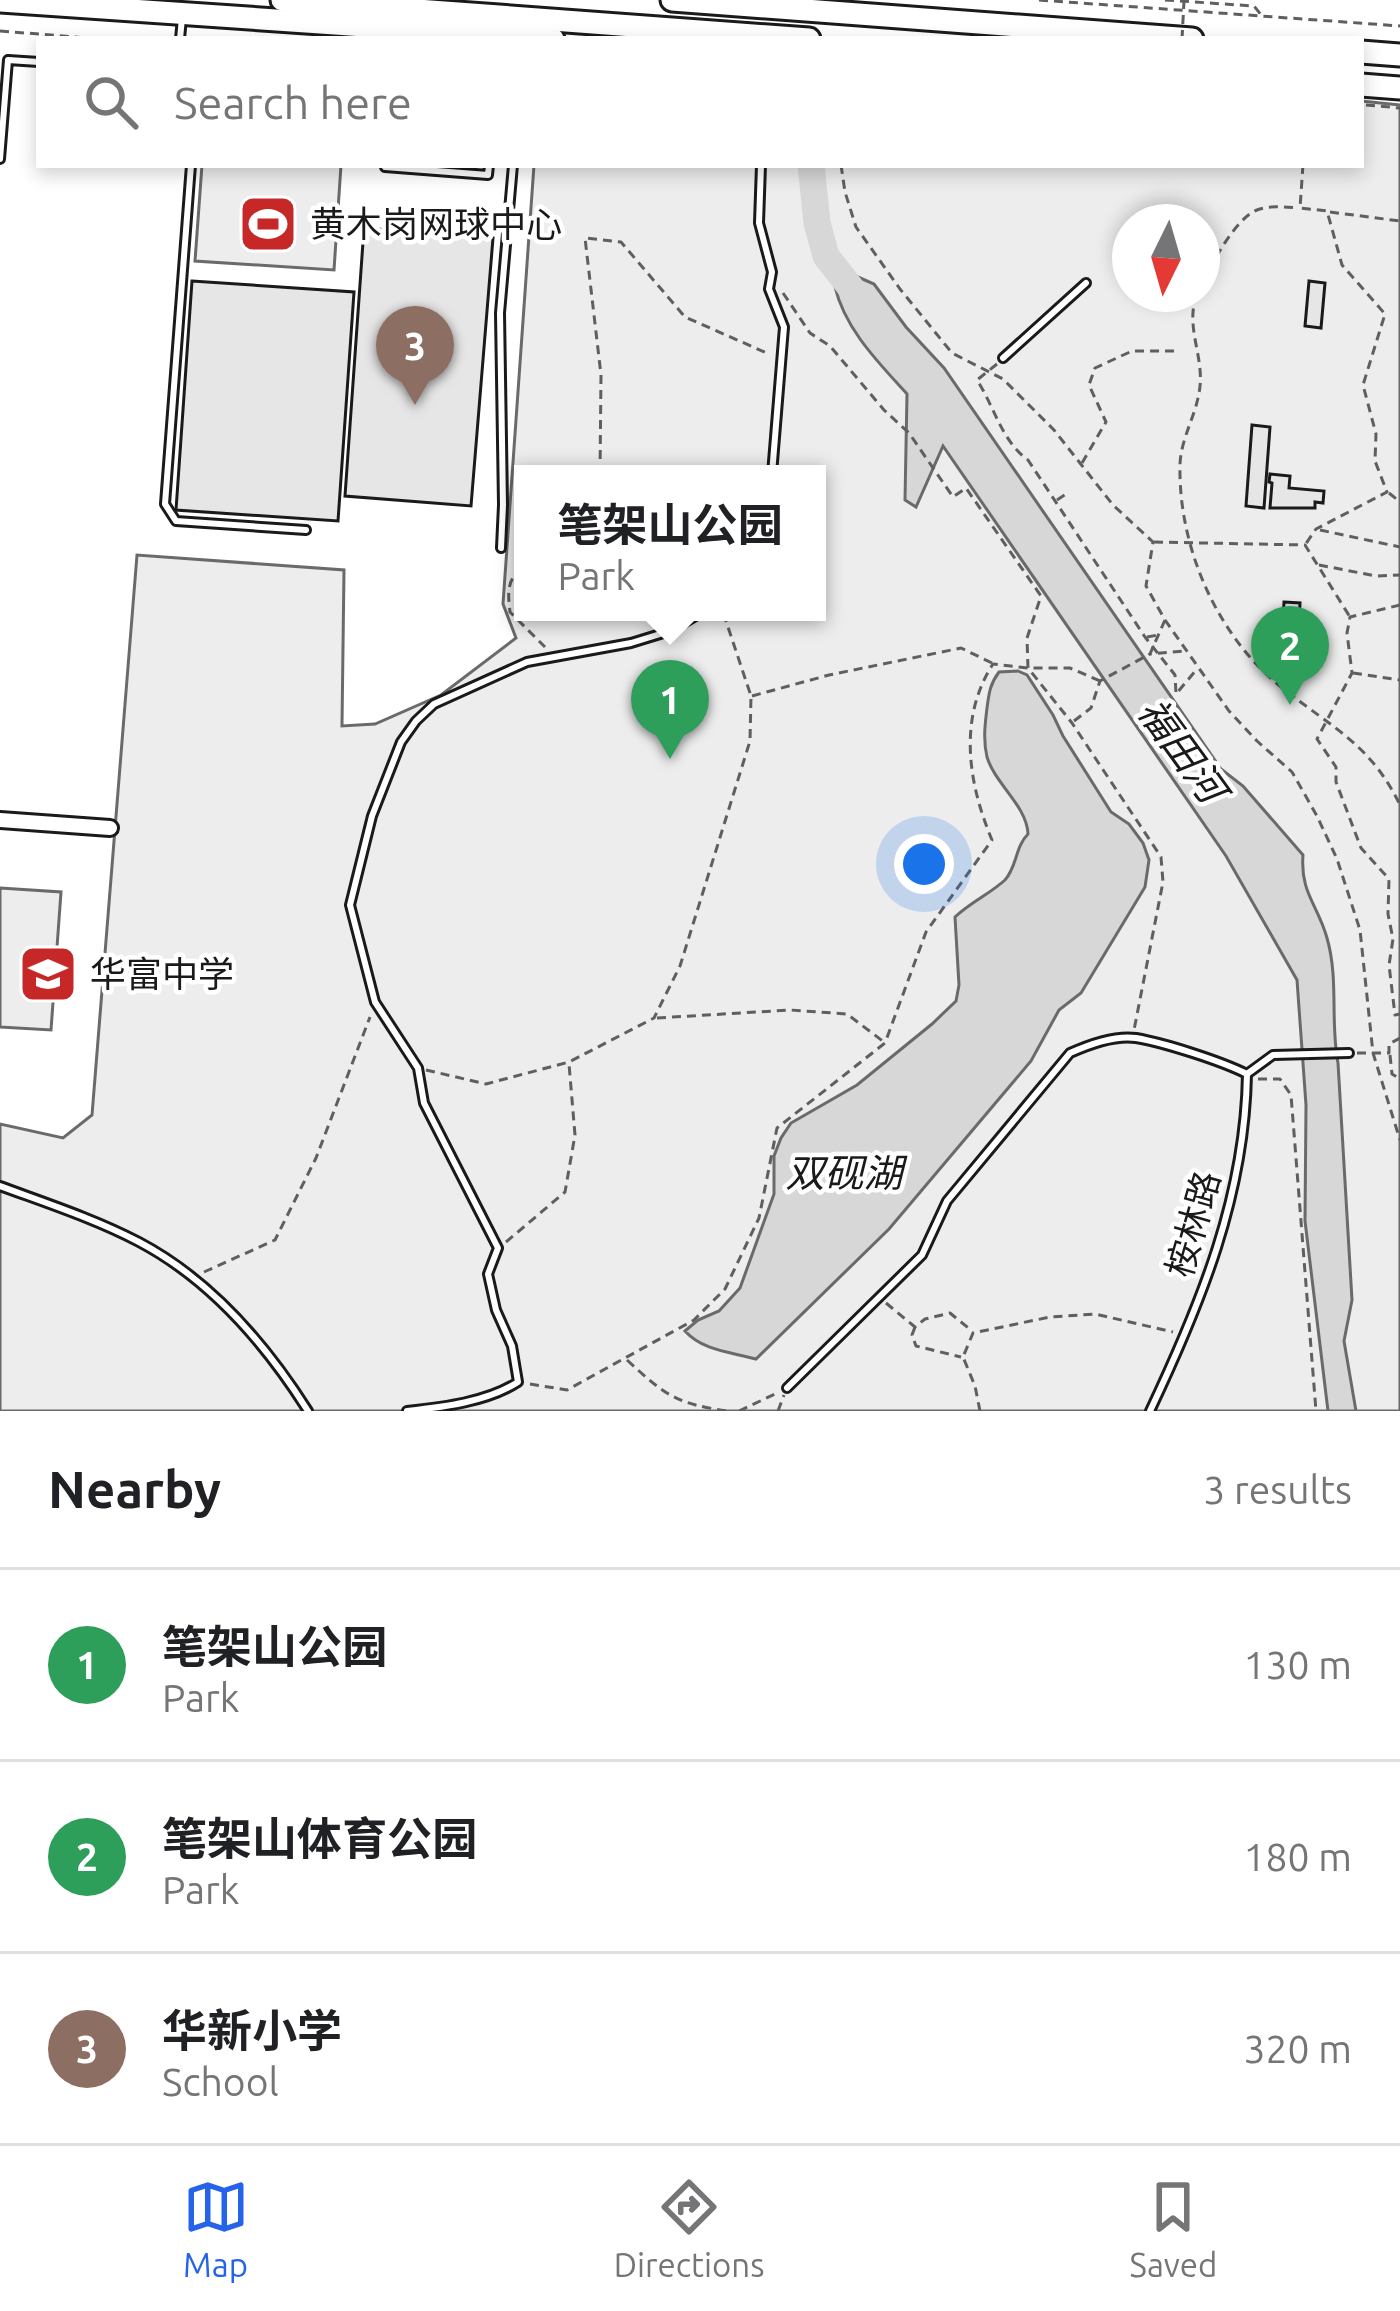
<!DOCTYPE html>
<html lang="en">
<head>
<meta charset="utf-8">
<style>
  :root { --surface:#fff; --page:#f6f6f6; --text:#202124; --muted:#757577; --line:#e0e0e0; --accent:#2563eb }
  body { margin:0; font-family:Ubuntu,"Noto Sans SC",sans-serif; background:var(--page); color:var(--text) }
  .compass { position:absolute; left:1112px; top:204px; width:108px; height:108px; border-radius:50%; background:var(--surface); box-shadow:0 6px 18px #0003; rotate:185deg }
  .you { position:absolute; left:924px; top:864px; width:42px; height:42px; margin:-30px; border:9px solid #fff; border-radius:50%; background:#1a73e8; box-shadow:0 0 0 18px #1a73e833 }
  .badge { display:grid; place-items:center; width:78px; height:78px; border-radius:50%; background:var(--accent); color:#fff; font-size:39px; font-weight:700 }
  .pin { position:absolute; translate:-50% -99px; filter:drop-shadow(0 3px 6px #0008) }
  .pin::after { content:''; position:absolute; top:63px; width:42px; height:36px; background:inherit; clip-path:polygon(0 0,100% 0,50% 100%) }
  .popup { position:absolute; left:514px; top:465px; width:312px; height:156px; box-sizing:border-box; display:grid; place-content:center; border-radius:0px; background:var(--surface); filter:drop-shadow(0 3px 9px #0005); font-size:39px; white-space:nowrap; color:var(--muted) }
  .popup b { font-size:45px; color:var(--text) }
  .popup::after { content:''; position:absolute; left:50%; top:100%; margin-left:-24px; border:24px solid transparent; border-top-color:var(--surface) }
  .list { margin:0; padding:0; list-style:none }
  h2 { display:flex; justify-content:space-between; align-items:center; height:156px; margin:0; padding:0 48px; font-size:51px }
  h2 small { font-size:39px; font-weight:400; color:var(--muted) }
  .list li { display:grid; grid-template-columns:78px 1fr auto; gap:36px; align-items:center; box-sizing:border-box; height:192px; padding:0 48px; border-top:3px solid var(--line) }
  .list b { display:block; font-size:45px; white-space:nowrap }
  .list p { margin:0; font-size:39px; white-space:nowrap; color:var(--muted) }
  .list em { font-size:39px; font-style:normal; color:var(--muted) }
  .icon { flex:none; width:66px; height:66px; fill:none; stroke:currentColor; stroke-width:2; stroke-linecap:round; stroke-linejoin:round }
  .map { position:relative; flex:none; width:1400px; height:1411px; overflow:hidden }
  .search { position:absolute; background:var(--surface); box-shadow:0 6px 18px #0003; left:36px; right:36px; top:36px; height:132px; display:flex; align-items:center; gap:30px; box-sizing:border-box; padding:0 42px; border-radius:0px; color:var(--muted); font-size:45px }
  .sheet { height:732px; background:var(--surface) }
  nav { display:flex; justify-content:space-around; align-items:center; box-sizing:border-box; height:168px; border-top:3px solid var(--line); background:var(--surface); font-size:33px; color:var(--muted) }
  nav a { display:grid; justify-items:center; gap:6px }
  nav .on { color:var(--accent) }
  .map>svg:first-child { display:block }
  .built { fill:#ededed; stroke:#6a6a6a; stroke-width:3; fill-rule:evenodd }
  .water { fill:#d7d7d7; stroke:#6a6a6a; stroke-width:3 }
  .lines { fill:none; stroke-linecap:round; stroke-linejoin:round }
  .river { stroke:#d7d7d7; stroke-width:27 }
  .building { fill:#e6e6e6; stroke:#1a1a1a; stroke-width:3 }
  .lane-casing { stroke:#1a1a1a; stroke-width:12 }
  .street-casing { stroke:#1a1a1a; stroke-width:20 }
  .primary-casing { stroke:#1a1a1a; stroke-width:27 }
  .path { stroke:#5f5f5f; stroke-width:3; stroke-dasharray:9 6; stroke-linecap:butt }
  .lane { stroke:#fff; stroke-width:6 }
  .street { stroke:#fff; stroke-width:14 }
  .primary { stroke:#fff; stroke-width:21 }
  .path-bridge { stroke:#5f5f5f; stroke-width:3; stroke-dasharray:9 6; stroke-linecap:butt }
  .labels { text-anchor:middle; stroke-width:9; stroke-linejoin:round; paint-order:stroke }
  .poi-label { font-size:36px; fill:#1a1a1a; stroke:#fff; text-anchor:start }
  .street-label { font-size:36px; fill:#1a1a1a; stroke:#fff }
  .water-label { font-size:39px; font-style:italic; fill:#1a1a1a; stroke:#fff }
</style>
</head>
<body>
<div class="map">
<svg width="1400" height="1411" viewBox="0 0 1400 1411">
  <rect width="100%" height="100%" fill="#fff"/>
  <!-- built -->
  <g class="built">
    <path d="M1361,101L1400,105V1411H0V1124L63,1138L92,1115L137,555L344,570L342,726L375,724L441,695L516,638L503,604L534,165H1361ZM1130,222H1202V294H1130ZM523,474H817V612H523Z"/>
    <polygon points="202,165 341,165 334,270 195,261"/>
    <polygon points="0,888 61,892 51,1030 0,1027"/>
  </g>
  <!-- water -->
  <g class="water">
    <path d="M851,274L874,284L906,327L944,368L1221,769L1243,786L1303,855C1300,893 1318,905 1327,938C1339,980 1330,1022 1338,1063L1352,1300L1344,1341L1356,1411H1328L1305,1221L1306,1105L1297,980L1226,856L943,446L916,507L905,500L907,394C878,362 845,329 835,287Z"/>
    <path d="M1018,671L1027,675L1053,715L1063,736L1111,812L1129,824L1143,843L1149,860L1145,887L1081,993L1059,1010L1031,1061L889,1229L756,1359C731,1352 703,1351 685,1331L698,1320L719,1311L740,1288L774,1194V1156L781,1138L791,1123L857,1085L932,1024L956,1001L959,985L955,917C971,902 991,893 1005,880C1017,867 1015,847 1028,834C1027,806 995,784 987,757C983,740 985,724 987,708C989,693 990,684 999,672Z"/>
  </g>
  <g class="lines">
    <!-- river -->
    <polyline class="river" points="811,165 817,223 826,256 865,306"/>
  </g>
  <!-- building -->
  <g class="building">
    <polygon points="364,228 493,238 471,506 345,496"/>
    <polygon points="192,281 354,292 338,521 176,510"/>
    <polygon points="1309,281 1325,283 1321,328 1305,326"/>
    <polygon points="1252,425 1270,427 1264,508 1246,506"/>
    <polygon points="1270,474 1290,476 1289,488 1324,491 1323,503 1315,502 1315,508 1270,508 1272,483 1269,482"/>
    <polygon points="1284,602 1300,603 1297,657 1281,656"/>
  </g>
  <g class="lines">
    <defs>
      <g id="lane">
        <polyline points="180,39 182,18"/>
        <polyline points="0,159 8,60 39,62"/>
        <polyline points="191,165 165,504 176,521 306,530"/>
        <polyline points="761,165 759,223 772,272 769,289 784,327 772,474"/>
        <polyline points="385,167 488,175 489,165"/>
        <polyline points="1003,358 1086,283"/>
        <polyline points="501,548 503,505 500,313 513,165"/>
        <path d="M0,1186C46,1203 95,1219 139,1242C211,1280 265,1343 308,1411"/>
        <path d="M787,1388L922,1255L947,1201L1070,1053C1090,1044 1115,1035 1136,1038C1165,1043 1221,1061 1247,1074"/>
        <path d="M407,1411C443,1407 487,1402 518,1382L512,1346L496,1310L488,1274L498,1248L424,1103L418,1068L375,1002L350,905L372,816L401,742L416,721L434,704L527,662L631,643L670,631L702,612"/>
        <path d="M1150,1411C1201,1303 1245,1196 1247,1074L1273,1055L1349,1053"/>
      </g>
      <polyline id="street" points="0,820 110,828"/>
      <g id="primary">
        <polyline points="282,0 809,39"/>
        <polyline points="672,0 1192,39"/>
        <polyline points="0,1 553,39"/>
        <polyline points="1361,52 1400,55"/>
        <polyline points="1361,85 1400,88"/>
      </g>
    </defs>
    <!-- lane casing -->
    <use href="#lane" class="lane-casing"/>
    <!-- street casing -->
    <use href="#street" class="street-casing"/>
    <!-- primary casing -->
    <use href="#primary" class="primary-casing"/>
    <!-- path -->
    <g class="path">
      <polyline points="1039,0 1400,26"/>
      <polyline points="1165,0 1254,6 1262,16"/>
      <polyline points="0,31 101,39"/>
      <polyline points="1366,105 1400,108"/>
      <polyline points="841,165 845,192 856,227 900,289 952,353 1003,379 1054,430 1113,505 1153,542 1146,586 1165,620 1229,711 1257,741 1292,772 1317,816 1337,859 1360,930 1373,1053 1400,1140"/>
      <polyline points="1303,165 1300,208 1327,211 1342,265 1385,314 1363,385 1376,434 1375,461 1387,492 1316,529 1305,545"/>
      <polyline points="1330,212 1400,221"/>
      <path d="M1202,283C1212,263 1236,218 1257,210C1270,205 1285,207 1298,208"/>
      <polyline points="783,293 810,333 830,346 884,410 909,433 953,497 966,488 1041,596 1027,638 1028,668 1072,723 1161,857 1163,882 1134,1030"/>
      <path d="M1197,294C1184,328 1206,358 1199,393C1195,417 1181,439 1180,464C1178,548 1218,639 1285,690C1334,729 1371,745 1400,805"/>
      <path d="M997,364L977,380C995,408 1001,440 1028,460L1145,637L1175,675L1176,694L1197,669"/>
      <polyline points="1082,463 1106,422 1089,385 1095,368 1132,351 1175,351"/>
      <polyline points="600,474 601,375 585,238 621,242 685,317 769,354"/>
      <polyline points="1389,493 1400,502"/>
      <polyline points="1057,500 1066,494"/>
      <polyline points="1320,530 1400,547"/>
      <polyline points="1154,542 1305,545 1350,617"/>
      <polyline points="1319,565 1376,576 1400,575"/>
      <path d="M523,568C506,579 508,594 510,612L545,647"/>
      <polyline points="1400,605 1350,617 1347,633 1352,673 1317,739 1336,767 1336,782 1361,848 1389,879 1388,914 1393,939 1389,965 1395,1015 1400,1014"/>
      <polyline points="1147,637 1158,635"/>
      <polyline points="1353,673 1400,680"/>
      <polyline points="752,696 829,675 961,648 992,663"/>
      <polyline points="1074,721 1091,708 1100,681 1150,654"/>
      <polyline points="657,1018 790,1010 847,1014 884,1042"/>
      <polyline points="1357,1053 1389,1053 1389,1044 1400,1038"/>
      <polyline points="1390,1055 1392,1074 1400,1079"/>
      <polyline points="426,1070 486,1084 569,1062 654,1018 680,966 750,741 751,696 723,612"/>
      <polyline points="1258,1079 1280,1079 1291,1095 1316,1411"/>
      <polyline points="506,1242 565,1192 575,1135 569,1064"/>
      <polyline points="204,1272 275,1240 316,1158 370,1017"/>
      <polyline points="886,1303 915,1327 925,1319 950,1313 972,1331"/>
      <polyline points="915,1327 912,1335 916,1346 961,1357"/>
      <path d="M627,1360C665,1395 676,1404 728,1411"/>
      <path d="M530,1384L567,1390L694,1320L725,1289L759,1218L777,1128L885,1043L926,932L992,840C968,783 958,718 993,664L1028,668H1070L1100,681"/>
      <polyline points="739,1411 775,1394"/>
      <polyline points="778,1411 784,1395"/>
      <polyline points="980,1411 975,1386 963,1357 973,1333 1050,1317 1095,1314 1173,1332"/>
    </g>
    <!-- lane -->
    <use href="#lane" class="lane"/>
    <!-- street -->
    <use href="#street" class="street"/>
    <!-- primary -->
    <use href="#primary" class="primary"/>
    <!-- path-bridge -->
    <g class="path-bridge">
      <polyline points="1182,39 1184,1"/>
      <polyline points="1165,620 1150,654 1186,651"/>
    </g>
  </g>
  <!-- icons -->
  <defs>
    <symbol id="stadium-square" viewBox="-11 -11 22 22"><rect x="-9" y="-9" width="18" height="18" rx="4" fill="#c62828" stroke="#fff"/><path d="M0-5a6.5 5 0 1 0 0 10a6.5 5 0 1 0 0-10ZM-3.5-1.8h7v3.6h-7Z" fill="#fff"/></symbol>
    <symbol id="school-square" viewBox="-11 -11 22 22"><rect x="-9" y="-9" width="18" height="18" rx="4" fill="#c62828" stroke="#fff"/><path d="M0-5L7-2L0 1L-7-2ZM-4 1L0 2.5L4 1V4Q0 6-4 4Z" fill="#fff"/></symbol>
  </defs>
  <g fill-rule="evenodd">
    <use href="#stadium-square" x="235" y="191" width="66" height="66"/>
    <use href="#school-square" x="15" y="941" width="66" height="66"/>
  </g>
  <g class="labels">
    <!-- poi labels -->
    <g class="poi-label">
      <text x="310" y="237">黄木岗网球中心</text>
      <text x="90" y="987">华富中学</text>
    </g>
    <!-- street labels -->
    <g class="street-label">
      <text transform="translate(1193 1224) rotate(-74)" y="13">桉林路</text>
    </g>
    <!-- water labels -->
    <g class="water-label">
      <text transform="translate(1182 750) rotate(54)" y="14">福田河</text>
      <text x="844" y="1187">双砚湖</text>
    </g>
  </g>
</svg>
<svg class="compass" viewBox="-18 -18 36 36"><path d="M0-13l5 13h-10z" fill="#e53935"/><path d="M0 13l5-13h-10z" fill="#757577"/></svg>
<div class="you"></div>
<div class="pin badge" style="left:670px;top:759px;background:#2e9e5b">1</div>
<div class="popup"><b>笔架山公园</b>Park</div>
<div class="pin badge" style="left:1290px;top:705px;background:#2e9e5b">2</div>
<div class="pin badge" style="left:415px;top:405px;background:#8d6e63">3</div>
<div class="search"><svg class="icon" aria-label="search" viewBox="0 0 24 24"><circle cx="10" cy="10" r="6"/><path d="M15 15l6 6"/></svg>Search here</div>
</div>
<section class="sheet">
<h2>Nearby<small>3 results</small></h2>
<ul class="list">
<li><span class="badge" style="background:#2e9e5b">1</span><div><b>笔架山公园</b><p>Park</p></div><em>130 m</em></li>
<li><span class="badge" style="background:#2e9e5b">2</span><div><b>笔架山体育公园</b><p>Park</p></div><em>180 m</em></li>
<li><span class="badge" style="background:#8d6e63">3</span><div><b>华新小学</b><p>School</p></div><em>320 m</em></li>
</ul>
</section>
<nav>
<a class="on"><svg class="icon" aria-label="map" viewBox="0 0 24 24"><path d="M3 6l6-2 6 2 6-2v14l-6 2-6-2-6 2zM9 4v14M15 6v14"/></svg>Map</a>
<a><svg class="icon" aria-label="directions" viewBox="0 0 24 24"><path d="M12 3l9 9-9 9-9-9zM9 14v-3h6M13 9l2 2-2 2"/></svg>Directions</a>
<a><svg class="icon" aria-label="saved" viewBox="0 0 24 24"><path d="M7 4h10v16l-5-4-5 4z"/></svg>Saved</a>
</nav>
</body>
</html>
